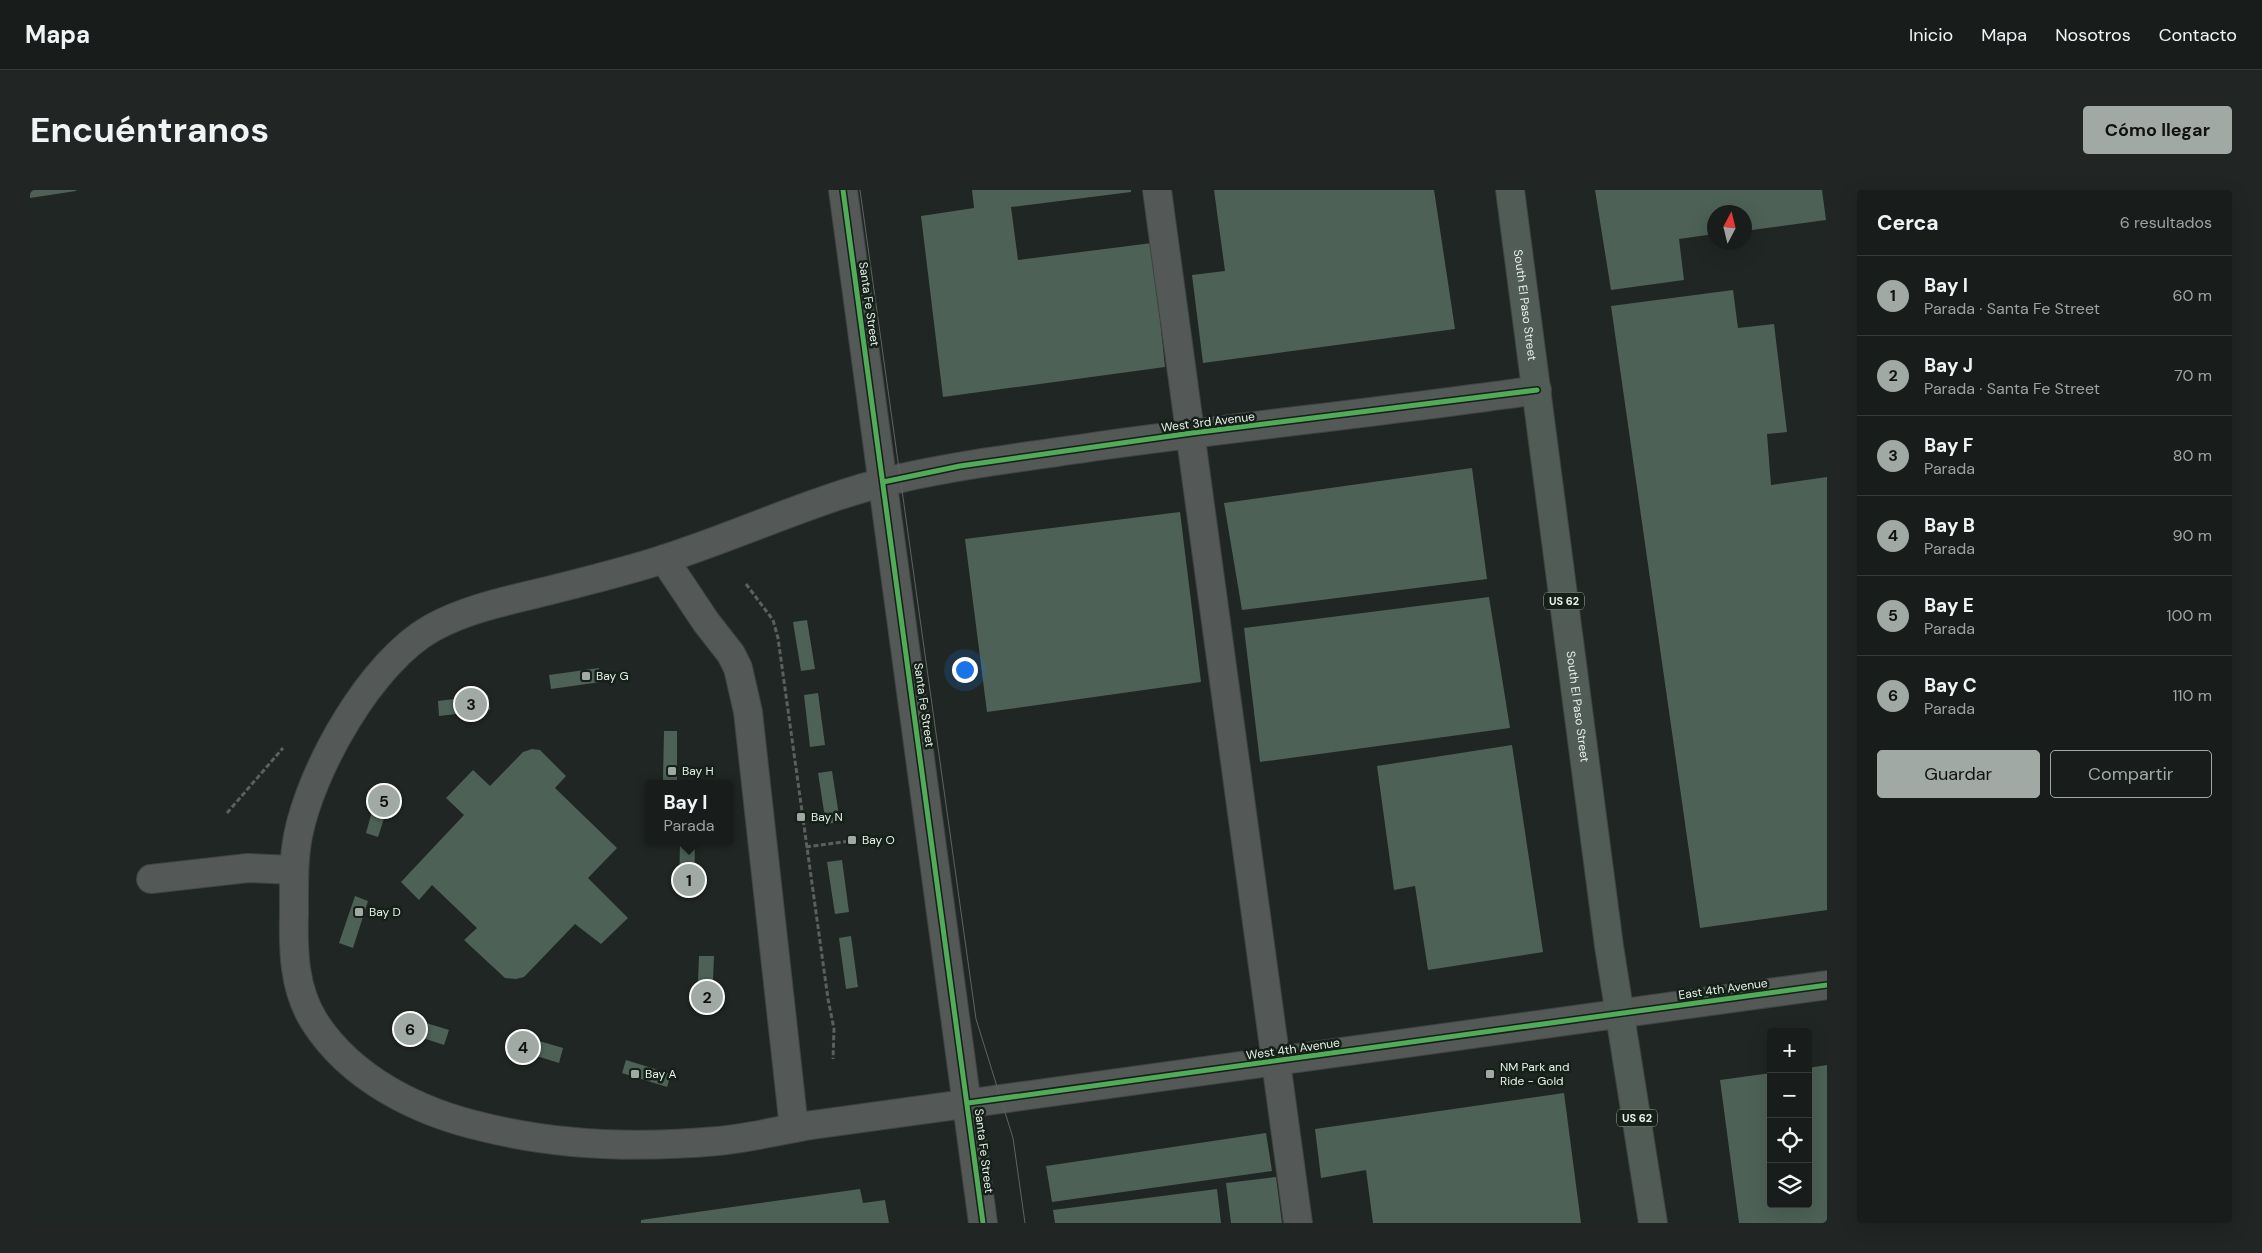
<!DOCTYPE html>
<html lang="es">
<head>
<meta charset="utf-8">
<style>
  :root { --surface:#181c1a; --page:#212523; --text:#f1f3f6; --muted:#9fa1a2; --line:#363a39; --accent:#a1a9a4 }
  body { margin:0; font-family:"DM Sans",sans-serif; background:var(--page); color:var(--text) }
  .controls { position:absolute; right:15px; bottom:15px; display:grid; overflow:hidden; border-radius:5px; box-shadow:0 5px 20px #0002 }
  .controls button { width:45px; height:45px; display:grid; place-items:center; padding:0; border:0; border-bottom:1px solid var(--line); background:var(--surface); color:var(--text); font:25px sans-serif }
  .compass { position:absolute; left:1677px; top:15px; width:45px; height:45px; border-radius:50%; background:var(--surface); box-shadow:0 5px 20px #0002; rotate:7deg }
  .you { position:absolute; left:934px; top:479px; width:18px; height:18px; margin:-12px; border:4px solid #fff; border-radius:50%; background:#1a73e8; box-shadow:0 0 0 8px #1a73e833 }
  .badge { display:grid; place-items:center; width:32px; height:32px; border-radius:50%; background:var(--accent); color:#111; font-size:16px; font-weight:700 }
  .pin { position:absolute; translate:-50% -50%; border:2px solid #fff; box-shadow:0 1px 5px #0006 }
  .popup { position:absolute; left:615px; top:590px; width:88px; height:65px; box-sizing:border-box; display:grid; place-content:center; border-radius:5px; background:var(--surface); filter:drop-shadow(0 1px 4px #0005); font-size:16px; white-space:nowrap; color:var(--muted) }
  .popup b { font-size:19px; color:var(--text) }
  .popup::after { content:''; position:absolute; left:50%; top:100%; margin-left:-10px; border:10px solid transparent; border-top-color:var(--surface) }
  .list { margin:0; padding:0; list-style:none }
  h2 { display:flex; justify-content:space-between; align-items:center; height:65px; margin:0; padding:0 20px; font-size:21px }
  h2 small { font-size:16px; font-weight:400; color:var(--muted) }
  .list li { display:grid; grid-template-columns:32px 1fr auto; gap:15px; align-items:center; box-sizing:border-box; height:80px; padding:0 20px; border-top:1px solid var(--line) }
  .list b { display:block; font-size:19px; white-space:nowrap }
  .list p { margin:0; font-size:16px; white-space:nowrap; color:var(--muted) }
  .list em { font-size:16px; font-style:normal; color:var(--muted) }
  .actions { display:flex; gap:10px; padding:15px 20px }
  .actions a { flex:1; padding:11px 0; border:1px solid var(--accent); border-radius:5px; text-align:center; font-size:18px; color:var(--accent) }
  .actions .main { background:var(--accent); color:#111 }
  .icon { flex:none; width:28px; height:28px; fill:none; stroke:currentColor; stroke-width:2; stroke-linecap:round; stroke-linejoin:round }
  .map { position:relative; flex:none; width:1797px; height:1033px; overflow:hidden; border-radius:5px }
  header { display:flex; align-items:center; gap:30px; box-sizing:border-box; height:70px; padding:0 25px; background:var(--surface); border-bottom:1px solid var(--line) }
  header strong { font-size:24px }
  nav { display:flex; gap:28px; margin-inline-start:auto; font-size:18px }
  .intro { display:flex; align-items:center; justify-content:space-between; box-sizing:border-box; height:120px; padding:0 30px }
  h1 { margin:0; font-size:35px }
  .button { padding:12px 22px; border-radius:5px; background:var(--accent); color:#111; font-size:18px; font-weight:700 }
  main { display:flex; gap:30px; padding:0 30px }
  aside { flex:1; background:var(--surface); border-radius:5px; box-shadow:0 5px 20px #0002 }
  .map>svg:first-child { display:block }
  .building { fill:#4d6157 }
  .lines { fill:none; stroke-linecap:round; stroke-linejoin:round }
  .minor-casing { stroke:#3e4440; stroke-width:30 }
  .major-casing { stroke:#3e4440; stroke-width:30 }
  .path { stroke:#5b5f5d; stroke-width:3; stroke-dasharray:5 2.5; stroke-linecap:butt }
  .minor { stroke:#545856; stroke-width:28 }
  .major { stroke:#505c55; stroke-width:28 }
  .tram { stroke:#5f6360; stroke-width:1 }
  .cycleway-casing { stroke:#142018; stroke-width:8 }
  .cycleway { stroke:#51ab58; stroke-width:5 }
  .poi-dot { fill:#a1a9a4; stroke:#142018; stroke-width:2 }
  .labels { text-anchor:middle; stroke-width:5; stroke-linejoin:round; paint-order:stroke }
  .shield { fill:#142018; stroke:#a8b1ab; stroke-width:1 }
  .shield-label { font-size:11px; font-weight:bold; fill:#e7efea }
  .street-label { font-size:12px; fill:#e7efea; stroke:#142018 }
  .poi-label { font-size:12px; fill:#e7efea; stroke:#142018; text-anchor:start }
</style>
</head>
<body>
<header>
<strong>Mapa</strong>
<nav><a>Inicio</a><a>Mapa</a><a>Nosotros</a><a>Contacto</a></nav>
</header>
<div class="intro"><h1>Encuéntranos</h1><a class="button">Cómo llegar</a></div>
<main>
<div class="map">
<svg width="1797" height="1033" viewBox="0 0 1797 1033">
  <rect width="100%" height="100%" fill="#202623"/>
  <!-- building -->
  <g class="building">
    <polygon points="0,0 46,0 46,1 0,8"/>
    <polygon points="942,0 1101,0 1101,2 981,17 988,70 1122,53 1135,177 913,207 891,26 944,18"/>
    <polygon points="1184,0 1404,0 1425,139 1173,173 1162,85 1195,81"/>
    <polygon points="1565,0 1792,0 1796,30 1714,41 1714,22 1684,22 1684,44 1649,49 1654,90 1581,100"/>
    <polygon points="1703,100 1708,138 1744,134 1757,242 1737,244 1741,295 1797,287 1797,720 1670,738 1581,116"/>
    <polygon points="1442,278 1457,389 1212,420 1194,313"/>
    <polygon points="1150,322 1171,492 957,522 935,349"/>
    <polygon points="1459,407 1480,538 1230,572 1214,438"/>
    <polygon points="777,430 785,479 771,481 763,432"/>
    <polygon points="569,478 571,492 521,499 519,485"/>
    <polygon points="788,503 795,555 780,557 774,505"/>
    <polygon points="458,505 460,520 409,526 408,511"/>
    <polygon points="634,541 647,541 647,592 633,591"/>
    <polygon points="1482,555 1513,762 1398,780 1385,696 1364,700 1347,576"/>
    <polygon points="502,559 510,560 536,586 525,598 587,658 558,688 598,728 571,754 545,734 494,787 486,789 475,788 434,750 447,738 402,695 389,710 371,692 434,625 416,608 443,580 460,596 493,562"/>
    <polygon points="802,581 810,632 796,634 788,583"/>
    <polygon points="350,593 364,598 348,647 336,643"/>
    <polygon points="650,652 665,653 664,703 649,702"/>
    <polygon points="812,670 819,722 805,724 797,672"/>
    <polygon points="325,706 338,711 323,758 309,753"/>
    <polygon points="821,746 828,797 816,799 809,748"/>
    <polygon points="669,766 684,766 682,817 667,817"/>
    <polygon points="370,825 419,840 414,855 366,839"/>
    <polygon points="482,843 533,858 529,873 478,857"/>
    <polygon points="596,870 641,884 637,897 592,883"/>
    <polygon points="1797,875 1797,1033 1709,1033 1690,890 1741,883 1741,1014 1778,1014 1778,878"/>
    <polygon points="1534,903 1551,1033 1343,1033 1336,980 1291,988 1285,939"/>
    <polygon points="1236,943 1242,981 1022,1012 1016,976"/>
    <polygon points="1246,987 1252,1033 1201,1033 1196,993"/>
    <polygon points="830,999 833,1013 855,1010 859,1033 611,1033 611,1030"/>
    <polygon points="1187,999 1191,1033 1025,1033 1023,1020"/>
  </g>
  <g class="lines">
    <defs>
      <g id="minor">
        <polyline points="813,0 953,1033"/>
        <path d="M1127,0C1177,344 1219,689 1268,1033"/>
        <path d="M1507,200C1361,221 1214,236 1069,256C1001,266 933,274 867,289C785,308 708,346 628,371C593,382 557,391 521,400C481,410 438,418 402,438C341,472 281,579 268,646C263,671 264,698 264,724C263,761 264,799 284,831C321,889 388,922 453,937C529,956 611,958 688,951C720,948 751,940 782,935C855,925 928,915 1000,905C1266,868 1532,832 1797,795"/>
        <polyline points="634,369 676,432 701,464 708,478 718,522 764,938"/>
        <polyline points="121,689 218,678 264,680"/>
      </g>
      <g id="major">
        <path id="s1" d="M1480,0L1579,756L1623,1033"/>
      </g>
    </defs>
    <!-- minor casing -->
    <use href="#minor" class="minor-casing"/>
    <!-- major casing -->
    <use href="#major" class="major-casing"/>
    <!-- path -->
    <g class="path">
      <polyline points="716,394 743,430 748,448 798,809 804,839 803,869"/>
      <polyline points="197,623 253,558"/>
      <polyline points="776,657 820,651"/>
    </g>
    <!-- minor -->
    <use href="#minor" class="minor"/>
    <!-- major -->
    <use href="#major" class="major"/>
    <!-- tram -->
    <polyline class="tram" points="830,0 946,829 983,948 995,1033"/>
    <defs>
      <g id="cycleway">
        <polyline points="813,0 953,1033"/>
        <polyline points="853,292 930,276 1162,243 1507,200"/>
        <polyline points="938,913 1797,795"/>
      </g>
    </defs>
    <!-- cycleway casing -->
    <use href="#cycleway" class="cycleway-casing"/>
    <!-- cycleway -->
    <use href="#cycleway" class="cycleway"/>
  </g>
  <!-- markers -->
  <g class="poi-dot">
    <rect x="551" y="481" width="10" height="10" rx="2.5"/>
    <rect x="637" y="576" width="10" height="10" rx="2.5"/>
    <rect x="766" y="622" width="10" height="10" rx="2.5"/>
    <rect x="817" y="645" width="10" height="10" rx="2.5"/>
    <rect x="324" y="717" width="10" height="10" rx="2.5"/>
    <rect x="600" y="879" width="10" height="10" rx="2.5"/>
    <rect x="1455" y="879" width="10" height="10" rx="2.5"/>
  </g>
  <g class="labels">
    <!-- shield labels -->
    <g class="shield">
      <rect x="1514" y="402.5" width="40" height="17" rx="4"/>
      <rect x="1587" y="919.5" width="40" height="17" rx="4"/>
    </g>
    <g class="shield-label">
      <text x="1534" y="415">US 62</text>
      <text x="1607" y="932">US 62</text>
    </g>
    <!-- street labels -->
    <g class="street-label">
      <text transform="translate(839 114) rotate(82)" y="4">Santa Fe Street</text>
      <text dy="4" stroke="none"><textPath href="#s1" startOffset="116">South El Paso Street</textPath></text>
      <text transform="translate(1178 232) rotate(-7)" y="4">West 3rd Avenue</text>
      <text transform="translate(894 515) rotate(82)" y="4">Santa Fe Street</text>
      <text dy="4" stroke="none"><textPath href="#s1" startOffset="521">South El Paso Street</textPath></text>
      <text transform="translate(1693 799) rotate(-8)" y="4">East 4th Avenue</text>
      <text transform="translate(1263 859) rotate(-8)" y="4">West 4th Avenue</text>
      <text transform="translate(954 961) rotate(83)" y="4">Santa Fe Street</text>
    </g>
    <!-- poi labels -->
    <g class="poi-label">
      <text x="566" y="490">Bay G</text>
      <text x="652" y="585">Bay H</text>
      <text x="781" y="631">Bay N</text>
      <text x="832" y="654">Bay O</text>
      <text x="339" y="726">Bay D</text>
      <text x="1470" y="881">NM Park and<tspan x="1470" dy="14">Ride - Gold</tspan></text>
      <text x="615" y="888">Bay A</text>
    </g>
  </g>
</svg>
<div class="controls">
<button>+</button>
<button>−</button>
<button><svg class="icon" aria-label="locate" viewBox="0 0 24 24"><circle cx="12" cy="12" r="6"/><path d="M12 2v4M12 18v4M2 12h4M18 12h4"/></svg></button>
<button><svg class="icon" aria-label="layers" viewBox="0 0 24 24"><path d="M12 4l9 5-9 5-9-5zM3 14l9 5 9-5"/></svg></button>
</div>
<svg class="compass" viewBox="-18 -18 36 36"><path d="M0-13l5 13h-10z" fill="#e53935"/><path d="M0 13l5-13h-10z" fill="#9fa1a2"/></svg>
<div class="you"></div>
<div class="pin badge" style="left:659px;top:690px">1</div>
<div class="popup"><b>Bay I</b>Parada</div>
<div class="pin badge" style="left:677px;top:807px">2</div>
<div class="pin badge" style="left:441px;top:514px">3</div>
<div class="pin badge" style="left:493px;top:857px">4</div>
<div class="pin badge" style="left:354px;top:611px">5</div>
<div class="pin badge" style="left:380px;top:839px">6</div>
</div>
<aside>
<h2>Cerca<small>6 resultados</small></h2>
<ul class="list">
<li><span class="badge">1</span><div><b>Bay I</b><p>Parada · Santa Fe Street</p></div><em>60 m</em></li>
<li><span class="badge">2</span><div><b>Bay J</b><p>Parada · Santa Fe Street</p></div><em>70 m</em></li>
<li><span class="badge">3</span><div><b>Bay F</b><p>Parada</p></div><em>80 m</em></li>
<li><span class="badge">4</span><div><b>Bay B</b><p>Parada</p></div><em>90 m</em></li>
<li><span class="badge">5</span><div><b>Bay E</b><p>Parada</p></div><em>100 m</em></li>
<li><span class="badge">6</span><div><b>Bay C</b><p>Parada</p></div><em>110 m</em></li>
</ul>
<div class="actions"><a class="main">Guardar</a><a>Compartir</a></div>
</aside>
</main>
</body>
</html>
